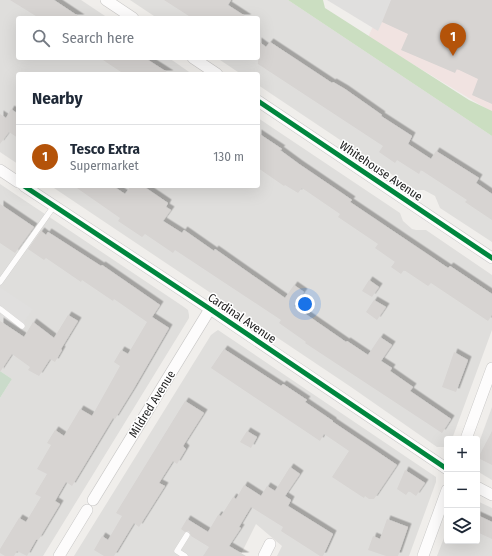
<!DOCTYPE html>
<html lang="en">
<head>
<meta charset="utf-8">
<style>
  :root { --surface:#fff; --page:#f6f6f7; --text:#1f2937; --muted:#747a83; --line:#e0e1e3; --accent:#b45309 }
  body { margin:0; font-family:"Fira Sans Condensed",sans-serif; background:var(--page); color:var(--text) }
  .controls { position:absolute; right:12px; bottom:12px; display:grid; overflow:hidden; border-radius:4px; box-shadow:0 4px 16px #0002 }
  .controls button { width:36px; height:36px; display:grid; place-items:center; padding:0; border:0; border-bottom:1px solid var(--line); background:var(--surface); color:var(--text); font:20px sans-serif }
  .you { position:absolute; left:305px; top:304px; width:14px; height:14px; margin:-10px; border:3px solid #fff; border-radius:50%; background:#1a73e8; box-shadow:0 0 0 6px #1a73e833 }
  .badge { display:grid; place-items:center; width:26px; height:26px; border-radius:50%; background:var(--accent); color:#fff; font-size:13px; font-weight:700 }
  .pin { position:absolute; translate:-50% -33px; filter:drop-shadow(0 1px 2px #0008) }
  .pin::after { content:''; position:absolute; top:21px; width:14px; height:12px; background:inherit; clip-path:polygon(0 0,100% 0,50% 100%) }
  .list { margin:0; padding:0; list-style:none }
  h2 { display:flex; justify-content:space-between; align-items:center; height:52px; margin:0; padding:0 16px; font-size:17px }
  h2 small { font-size:13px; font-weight:400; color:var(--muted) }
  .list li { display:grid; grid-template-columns:26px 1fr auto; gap:12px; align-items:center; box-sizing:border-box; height:64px; padding:0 16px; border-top:1px solid var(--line) }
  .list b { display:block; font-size:15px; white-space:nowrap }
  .list p { margin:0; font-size:13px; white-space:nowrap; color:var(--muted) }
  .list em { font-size:13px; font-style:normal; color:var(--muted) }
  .icon { flex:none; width:22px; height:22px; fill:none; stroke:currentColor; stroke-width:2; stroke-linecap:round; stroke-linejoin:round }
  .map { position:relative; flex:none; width:492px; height:556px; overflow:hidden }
  .search { position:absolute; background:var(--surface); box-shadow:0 4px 16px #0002; left:16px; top:16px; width:244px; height:44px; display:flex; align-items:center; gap:10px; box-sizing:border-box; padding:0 14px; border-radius:4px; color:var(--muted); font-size:15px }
  .panel { position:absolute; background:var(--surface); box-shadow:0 4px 16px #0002; left:16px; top:72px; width:244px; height:116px; border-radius:4px }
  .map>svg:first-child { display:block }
  .residential { fill:#dfdedc }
  .commercial { fill:#f1e3e1 }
  .forest { fill:#cbdec1 }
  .cemetery { fill:#cadbca }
  .parking { fill:#e0dfde }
  .building { fill:#d7d4d2; filter:url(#shadow) }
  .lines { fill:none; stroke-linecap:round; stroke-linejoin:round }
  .service-casing { stroke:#c9c8c7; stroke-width:6 }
  .minor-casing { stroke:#c9c8c7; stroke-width:12 }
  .service { stroke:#fdfcfc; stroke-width:5.5 }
  .minor { stroke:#fdfcfc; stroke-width:11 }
  .cycleway-casing { stroke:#fff; stroke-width:8 }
  .cycleway { stroke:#00873e; stroke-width:5 }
  .labels { text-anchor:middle; stroke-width:3; stroke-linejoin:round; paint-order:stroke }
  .street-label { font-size:12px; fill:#222; stroke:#fff }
</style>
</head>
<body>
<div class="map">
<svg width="492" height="556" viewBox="0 0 492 556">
  <defs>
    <filter id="shadow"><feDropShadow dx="3.5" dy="-3.5" stdDeviation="0" flood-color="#0004"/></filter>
  </defs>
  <rect width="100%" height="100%" fill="#f0eeeb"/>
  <!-- residential -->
  <g class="residential">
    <polygon points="0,0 81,0 108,18 18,18 18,58 156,58 162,60 169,58 192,74 18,74 18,164 0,152"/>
    <polygon points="130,0 288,0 492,136 492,242 440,208 435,196 424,190 415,190 258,85 258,74 241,74 217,58 258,58 258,18 157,18"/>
    <polygon points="258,118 400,213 403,221 412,229 416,230 426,230 492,275 492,330 452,439 447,439 446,447 437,447 351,387 51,186 258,186"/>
    <polygon points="0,184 184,307 188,310 189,315 189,318 43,556 0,556 0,398 12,379 0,371"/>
    <polygon points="218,330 436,477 436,482 409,556 277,556 282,546 256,524 240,556 74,556 211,335 215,332"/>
    <polygon points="492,407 492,480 477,471 477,448"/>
    <polygon points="477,501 492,508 492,556 437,556 447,530 447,541 477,541"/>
  </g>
  <!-- commercial -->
  <polygon class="commercial" points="386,0 492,0 492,112 368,37"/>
  <!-- forest -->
  <polygon class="forest" points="288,0 323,0 325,8 469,100 492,111 492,136"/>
  <!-- cemetery -->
  <polygon class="cemetery" points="0,371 12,379 0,398"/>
  <!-- parking -->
  <g class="parking">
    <polygon points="327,0 392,0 378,31"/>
    <polygon points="0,287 33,309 18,331 0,319"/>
  </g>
  <!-- building -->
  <g class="building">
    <polygon points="10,0 54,0 81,18 39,18"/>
    <polygon points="164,0 231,0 228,5 248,18 192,18"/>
    <polygon points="391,0 492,0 492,104 472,95 478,79 457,69 455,73 401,50 408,34 382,22"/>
    <polygon points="258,41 266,47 270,42 332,83 333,82 345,89 382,115 381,116 412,136 408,144 431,159 436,151 479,178 476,183 492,194 492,220 465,202 467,200 421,170 419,174 397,160 395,163 379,152 383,146 258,64"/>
    <polygon points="100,58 145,58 170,74 124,74"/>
    <polygon points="11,109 18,114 18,138 9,132 0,144 0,114 6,118"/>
    <polygon points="258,133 282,149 280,150 299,164 352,200 350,202 448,268 450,266 492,294 492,315 488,321 431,283 428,286 404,270 401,274 391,267 395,262 375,248 378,244 338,217 340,214 302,188 298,193 285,185 284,186 258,168"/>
    <polygon points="74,186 113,186 125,194 131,186 143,186 168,203 166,207 171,210 163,221 182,233 184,230 214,251 215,249 285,298 294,285 304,292 294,306 346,342 347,341 368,355 380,337 392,345 381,361 392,368 390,371 413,387 410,391 451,419 442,433 305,343 306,342 279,323 281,320 175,250 173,253 145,234 142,237 118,221 120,218"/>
    <polygon points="0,204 34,227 15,253 0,243"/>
    <polygon points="41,231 46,235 48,232 101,266 102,265 160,305 152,317 169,328 133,390 115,419 113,418 72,486 66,482 55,501 60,504 39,539 36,540 27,556 17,551 14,556 5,556 0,553 0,549 19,518 26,522 41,497 35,494 47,474 37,469 51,445 47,443 55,430 64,436 80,409 92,416 120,366 114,362 121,350 128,354 147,322 114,299 113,301 82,280 81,282 46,258 44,260 28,249"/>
    <polygon points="369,280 379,287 372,297 362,291"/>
    <polygon points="374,300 386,307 377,320 366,312"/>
    <polygon points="68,315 78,321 61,349 62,350 55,362 50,359 39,376 28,370 30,367 12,354 0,372 0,321 24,337 33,322 54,338"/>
    <polygon points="224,349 281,386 283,384 307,400 305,402 333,421 333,422 397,465 374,499 369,499 365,496 364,498 332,477 349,451 324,434 320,441 211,368"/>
    <polygon points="454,352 468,360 456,392 442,387"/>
    <polygon points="185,401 204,413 183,446 186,449 177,464 173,461 159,483 165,486 139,527 134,523 114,556 104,556 94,550 102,536 108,540 122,516 116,513"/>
    <polygon points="247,431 257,437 251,448 240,442"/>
    <polygon points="492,431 492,465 478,458"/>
    <polygon points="290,467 300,474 285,496 291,500 288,506 333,534 323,556 320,556 281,531 283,527 251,507 239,527 241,528 229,546 246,556 203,556 209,547 191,536 189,531 185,532 181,529 187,519 208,532 218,515 221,516 233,497 236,499 244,485 261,496 267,486 275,491"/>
    <polygon points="405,470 425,483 416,496 409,491 406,495 397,489"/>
    <polygon points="477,515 492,522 492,539 477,532"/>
    <polygon points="387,519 408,527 398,556 386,556 368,550 373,536 380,539"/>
  </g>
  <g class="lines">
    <defs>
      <g id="service">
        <polyline points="0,282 54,206"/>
        <polyline points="0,309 22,326"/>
        <polyline points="185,556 177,551 187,535"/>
      </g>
      <g id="minor">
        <polyline points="106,0 133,18"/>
        <polyline points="193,58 217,74"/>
        <polyline points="258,101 492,258"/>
        <polyline points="0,170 18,182"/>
        <polyline points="24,186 210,309 447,469"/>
        <polyline points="466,439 492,368"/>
        <polyline points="477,487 492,495"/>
        <polyline points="93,500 210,309"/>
        <polyline points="59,556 87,510"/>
        <polyline points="264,556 270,544"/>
        <polyline points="423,556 447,490"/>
      </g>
    </defs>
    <!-- service casing -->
    <use href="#service" class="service-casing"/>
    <!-- minor casing -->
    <use href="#minor" class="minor-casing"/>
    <!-- service -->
    <use href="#service" class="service"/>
    <!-- minor -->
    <use href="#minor" class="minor"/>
    <defs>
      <g id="cycleway">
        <polyline points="258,101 492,258"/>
        <polyline points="24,186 210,309 447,469"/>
      </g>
    </defs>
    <!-- cycleway casing -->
    <use href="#cycleway" class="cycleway-casing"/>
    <!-- cycleway -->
    <use href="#cycleway" class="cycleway"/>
  </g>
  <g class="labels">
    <!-- street labels -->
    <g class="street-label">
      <text transform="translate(381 171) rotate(34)" y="4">Whitehouse Avenue</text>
      <text transform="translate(242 318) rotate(34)" y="4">Cardinal Avenue</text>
      <text transform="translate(152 404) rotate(-58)" y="4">Mildred Avenue</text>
    </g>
  </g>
</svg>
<div class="controls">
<button>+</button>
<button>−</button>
<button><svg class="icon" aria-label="layers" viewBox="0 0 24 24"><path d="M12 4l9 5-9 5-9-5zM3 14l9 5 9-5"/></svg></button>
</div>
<div class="you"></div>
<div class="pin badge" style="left:453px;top:56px">1</div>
<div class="search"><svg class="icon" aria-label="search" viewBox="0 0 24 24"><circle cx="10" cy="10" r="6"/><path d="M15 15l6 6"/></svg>Search here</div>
<section class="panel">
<h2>Nearby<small></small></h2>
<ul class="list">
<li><span class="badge">1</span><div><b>Tesco Extra</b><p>Supermarket</p></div><em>130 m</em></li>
</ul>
</section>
</div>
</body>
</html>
